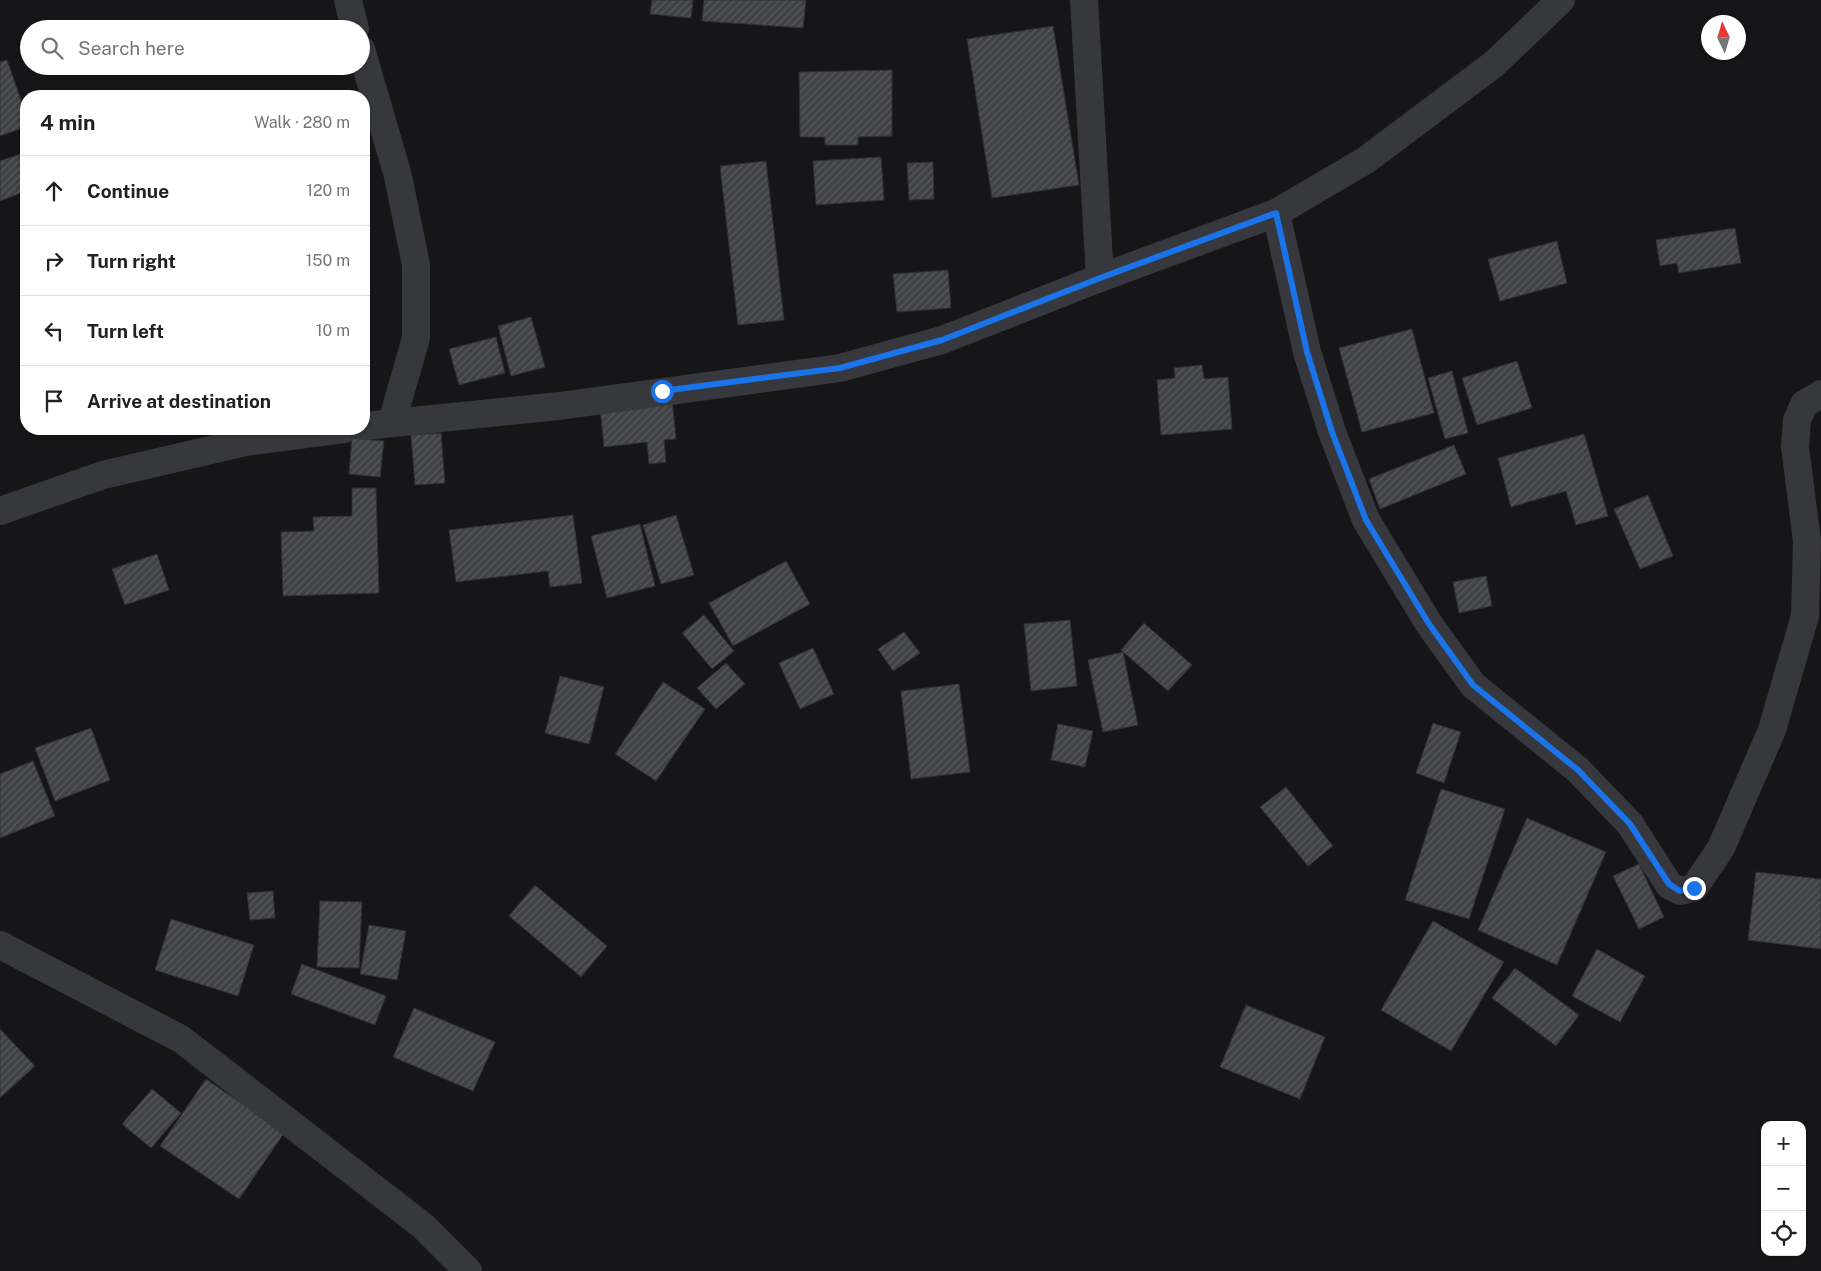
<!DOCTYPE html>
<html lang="en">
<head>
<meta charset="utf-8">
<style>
  :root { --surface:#fff; --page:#f2f2f2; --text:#202124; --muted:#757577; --line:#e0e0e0 }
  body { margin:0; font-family:"Public Sans",sans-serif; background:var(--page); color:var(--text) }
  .controls { position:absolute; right:15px; bottom:15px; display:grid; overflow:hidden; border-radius:10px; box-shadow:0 1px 4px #0004 }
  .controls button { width:45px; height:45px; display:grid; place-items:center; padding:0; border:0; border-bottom:1px solid var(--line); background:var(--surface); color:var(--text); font:25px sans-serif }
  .compass { position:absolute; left:1701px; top:15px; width:45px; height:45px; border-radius:50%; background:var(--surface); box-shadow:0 1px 4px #0004; rotate:355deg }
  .stop { position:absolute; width:15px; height:15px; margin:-11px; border:4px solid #1a73e8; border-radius:50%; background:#fff }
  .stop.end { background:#1a73e8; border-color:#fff; box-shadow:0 1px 5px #0008 }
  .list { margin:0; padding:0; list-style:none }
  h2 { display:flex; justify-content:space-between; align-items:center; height:65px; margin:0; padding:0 20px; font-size:21px }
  h2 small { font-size:16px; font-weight:400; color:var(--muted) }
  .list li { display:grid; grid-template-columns:32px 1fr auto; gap:15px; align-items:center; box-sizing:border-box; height:70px; padding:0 20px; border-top:1px solid var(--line) }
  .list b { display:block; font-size:19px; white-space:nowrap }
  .list em { font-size:16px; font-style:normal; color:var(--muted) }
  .icon { flex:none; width:28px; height:28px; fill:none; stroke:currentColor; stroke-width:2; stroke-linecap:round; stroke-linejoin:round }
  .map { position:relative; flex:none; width:1821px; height:1271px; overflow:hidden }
  .search { position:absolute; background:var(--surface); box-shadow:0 1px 4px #0004; left:20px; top:20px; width:350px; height:55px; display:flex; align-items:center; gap:12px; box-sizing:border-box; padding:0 18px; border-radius:28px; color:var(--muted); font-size:19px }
  .panel { position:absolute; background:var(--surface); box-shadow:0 1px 4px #0004; left:20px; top:90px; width:350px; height:345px; border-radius:20px }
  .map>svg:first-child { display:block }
  .building { fill:url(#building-hatch); stroke:#303034 }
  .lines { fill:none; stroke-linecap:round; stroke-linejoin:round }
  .minor { stroke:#37383d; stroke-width:28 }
  .route { stroke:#1a73e8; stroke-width:6 }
</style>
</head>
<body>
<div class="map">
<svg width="1821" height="1271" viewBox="0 0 1821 1271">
  <defs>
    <pattern id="building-hatch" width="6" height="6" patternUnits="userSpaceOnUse" patternTransform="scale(1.25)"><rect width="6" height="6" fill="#404145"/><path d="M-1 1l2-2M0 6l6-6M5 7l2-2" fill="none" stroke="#595a5e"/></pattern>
  </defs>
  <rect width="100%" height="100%" fill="#161618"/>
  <!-- building -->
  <g class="building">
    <polygon points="652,0 693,0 691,18 650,14"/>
    <polygon points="704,0 806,0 803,28 702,21"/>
    <polygon points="1053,26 1079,185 992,198 967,39"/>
    <polygon points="7,60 26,114 26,127 0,136 0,62"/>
    <polygon points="892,70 892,136 858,137 858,145 825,145 825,137 800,137 799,72"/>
    <polygon points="26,152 26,191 0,201 0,161"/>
    <polygon points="881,157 884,200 816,205 813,161"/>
    <polygon points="766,161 784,320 738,325 720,166"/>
    <polygon points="933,162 934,199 909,200 907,163"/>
    <polygon points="1735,228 1741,263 1679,273 1677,263 1660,266 1656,240"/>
    <polygon points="1557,241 1567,283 1500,301 1488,259"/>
    <polygon points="948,270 951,308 897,312 893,274"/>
    <polygon points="531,317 545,367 511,376 498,326"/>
    <polygon points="1412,329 1434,413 1362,432 1339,348"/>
    <polygon points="496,337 505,373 459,385 449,349"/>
    <polygon points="1517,361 1532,408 1477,425 1462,378"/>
    <polygon points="1202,365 1204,379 1228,377 1232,429 1161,435 1157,380 1175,378 1174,368"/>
    <polygon points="1452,371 1468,433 1445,439 1428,378"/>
    <polygon points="672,399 676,439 664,440 666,462 649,464 647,442 604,447 600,407"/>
    <polygon points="441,433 445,483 415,485 411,435"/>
    <polygon points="1584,434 1608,516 1576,525 1566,491 1511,507 1498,458"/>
    <polygon points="352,438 384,441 380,477 349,474"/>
    <polygon points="1454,445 1466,474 1380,509 1369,479"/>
    <polygon points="352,488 376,488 379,593 283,596 281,532 314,531 313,517 352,516"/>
    <polygon points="1648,495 1673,556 1640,569 1614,509"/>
    <polygon points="573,515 582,583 550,587 548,571 456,582 449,530"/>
    <polygon points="676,515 694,575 661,584 643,525"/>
    <polygon points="640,524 655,586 607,598 591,536"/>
    <polygon points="157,554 169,590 125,605 112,569"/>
    <polygon points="786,561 810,604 733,646 709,603"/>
    <polygon points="1486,576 1492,606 1459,613 1453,582"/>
    <polygon points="704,615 734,651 712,669 682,633"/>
    <polygon points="1070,620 1077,686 1031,691 1024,624"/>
    <polygon points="1144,623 1192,665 1168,691 1121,650"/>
    <polygon points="904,632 920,653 893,671 878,649"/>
    <polygon points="813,648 834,694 800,709 779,663"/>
    <polygon points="1123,652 1138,725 1103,732 1088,660"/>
    <polygon points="726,663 745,684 716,709 697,688"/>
    <polygon points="560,676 604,687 589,744 545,733"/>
    <polygon points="663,682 705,709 656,781 615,754"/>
    <polygon points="959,684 970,772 911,779 901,691"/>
    <polygon points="1433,723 1461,732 1444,783 1416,773"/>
    <polygon points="1058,724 1093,731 1085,767 1051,760"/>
    <polygon points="91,728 110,780 55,801 35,748"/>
    <polygon points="33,761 55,816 0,838 0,774"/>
    <polygon points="1286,787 1333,846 1308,866 1260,807"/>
    <polygon points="1441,789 1505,809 1469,919 1405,900"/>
    <polygon points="1527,818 1606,852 1557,965 1478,930"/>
    <polygon points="1639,864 1664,917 1639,929 1613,876"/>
    <polygon points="1756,872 1821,879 1821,949 1748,940"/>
    <polygon points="535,885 607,946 581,977 509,916"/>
    <polygon points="273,891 275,918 250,920 247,893"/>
    <polygon points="320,901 362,902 359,968 317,967"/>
    <polygon points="171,919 254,945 238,996 155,970"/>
    <polygon points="1433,921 1504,962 1451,1051 1381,1010"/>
    <polygon points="369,925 406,931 397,980 360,974"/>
    <polygon points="1597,949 1645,976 1620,1022 1572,996"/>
    <polygon points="302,964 386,996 375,1025 291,994"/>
    <polygon points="1515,968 1579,1015 1556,1046 1492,998"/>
    <polygon points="1246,1005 1325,1037 1300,1099 1220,1067"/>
    <polygon points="414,1008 495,1042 473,1091 393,1057"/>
    <polygon points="0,1029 35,1066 0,1098"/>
    <polygon points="206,1079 241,1103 245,1096 284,1133 239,1199 160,1146"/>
    <polygon points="152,1089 181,1113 151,1148 122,1124"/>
  </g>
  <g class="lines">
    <!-- minor -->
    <g class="minor">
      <polyline points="348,0 355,29"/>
      <polyline points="1084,0 1100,278"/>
      <polyline points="361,49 398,176 416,265 416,338 392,422"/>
      <polyline points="1276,213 1307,352 1332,432 1366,520 1429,624 1473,685 1578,770 1630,824 1669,885 1680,891 1694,888 1721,848 1772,730 1805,616 1807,541 1795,447 1797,420 1804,404 1821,394"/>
      <polyline points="364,426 559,406 840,368 942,340 1100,278 1276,213 1366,160 1494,64 1561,0"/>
      <polyline points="0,511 103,475 245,442 344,429"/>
      <polyline points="0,945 181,1039 423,1226 468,1271"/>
    </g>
  </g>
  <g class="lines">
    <!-- route -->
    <polyline class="route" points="662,391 840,368 942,340 1100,278 1276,213 1307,352 1332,432 1366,520 1429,624 1473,685 1578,770 1630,824 1669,884 1680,891 1694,888"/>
  </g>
</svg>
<div class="controls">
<button>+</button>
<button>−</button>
<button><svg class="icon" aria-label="locate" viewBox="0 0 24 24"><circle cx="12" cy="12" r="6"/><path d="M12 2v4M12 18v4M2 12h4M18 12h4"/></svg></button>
</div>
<svg class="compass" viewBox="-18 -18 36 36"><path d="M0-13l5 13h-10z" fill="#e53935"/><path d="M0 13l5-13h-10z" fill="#757577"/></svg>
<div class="stop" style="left:662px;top:391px"></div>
<div class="stop end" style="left:1694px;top:888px"></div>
<div class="search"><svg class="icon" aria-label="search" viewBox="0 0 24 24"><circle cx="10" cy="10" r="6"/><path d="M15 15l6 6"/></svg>Search here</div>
<section class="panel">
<h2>4 min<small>Walk · 280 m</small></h2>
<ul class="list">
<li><svg class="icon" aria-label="ahead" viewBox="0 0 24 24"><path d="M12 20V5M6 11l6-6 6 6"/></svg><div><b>Continue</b></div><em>120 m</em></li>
<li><svg class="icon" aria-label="right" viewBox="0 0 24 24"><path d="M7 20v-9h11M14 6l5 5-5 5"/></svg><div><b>Turn right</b></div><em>150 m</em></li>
<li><svg class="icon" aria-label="left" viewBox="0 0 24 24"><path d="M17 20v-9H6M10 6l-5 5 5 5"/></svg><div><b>Turn left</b></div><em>10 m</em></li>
<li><svg class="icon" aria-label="arrive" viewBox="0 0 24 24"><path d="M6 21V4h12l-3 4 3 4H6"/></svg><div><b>Arrive at destination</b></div></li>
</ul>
</section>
</div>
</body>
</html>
